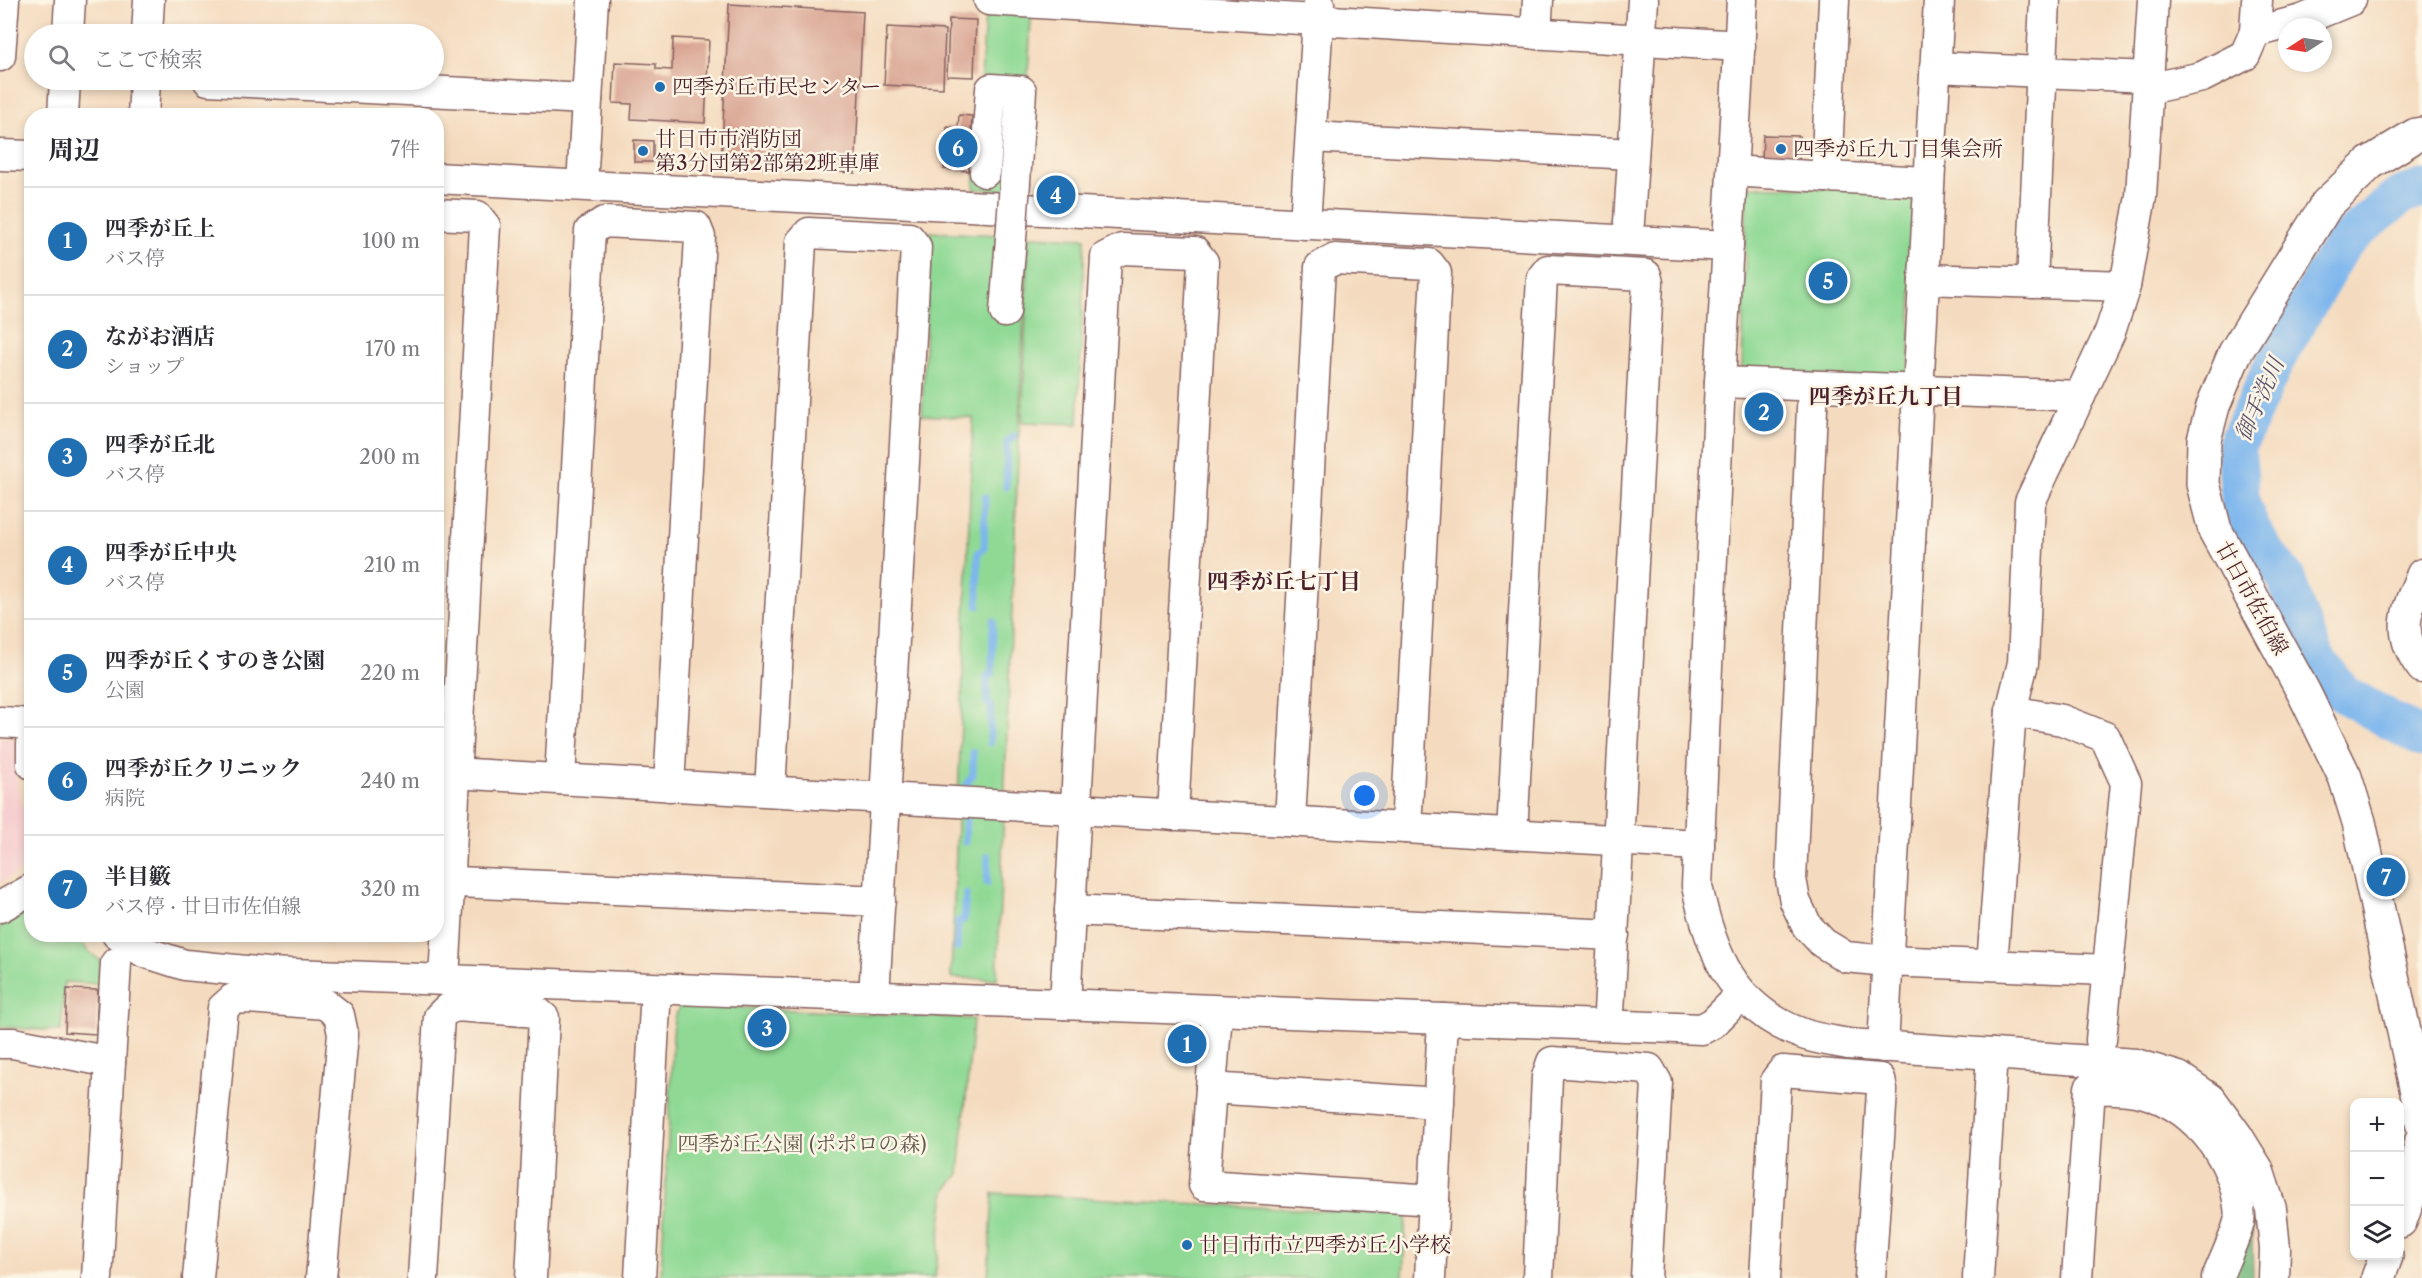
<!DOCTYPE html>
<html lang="ja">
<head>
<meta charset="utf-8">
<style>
  :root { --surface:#fff; --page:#f2f2f3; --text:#2b2b33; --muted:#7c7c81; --line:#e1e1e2; --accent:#1f6fb2 }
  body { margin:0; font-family:"Libre Caslon Text","Noto Serif JP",serif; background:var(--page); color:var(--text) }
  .controls { position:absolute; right:18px; bottom:18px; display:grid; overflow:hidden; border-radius:12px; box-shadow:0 3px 9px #0003 }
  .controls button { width:54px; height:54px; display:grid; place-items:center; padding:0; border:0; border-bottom:2px solid var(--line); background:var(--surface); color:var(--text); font:30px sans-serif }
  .compass { position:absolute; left:2278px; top:18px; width:54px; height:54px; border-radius:50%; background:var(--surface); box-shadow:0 3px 9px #0003; rotate:258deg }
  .you { position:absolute; left:1365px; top:796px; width:21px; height:21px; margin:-15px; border:4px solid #fff; border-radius:50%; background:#1a73e8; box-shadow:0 0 0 9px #1a73e833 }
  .badge { display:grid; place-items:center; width:39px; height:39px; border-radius:50%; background:var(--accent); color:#fff; font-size:20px; font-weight:700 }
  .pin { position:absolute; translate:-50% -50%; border:3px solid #fff; box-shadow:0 2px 6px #0006 }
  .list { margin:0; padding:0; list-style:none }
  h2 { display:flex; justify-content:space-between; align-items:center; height:78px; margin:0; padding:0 24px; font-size:26px }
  h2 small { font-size:20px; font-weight:400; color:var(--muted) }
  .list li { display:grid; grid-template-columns:39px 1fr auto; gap:18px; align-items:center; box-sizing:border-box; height:108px; padding:0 24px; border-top:2px solid var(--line) }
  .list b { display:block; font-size:22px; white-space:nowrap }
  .list p { margin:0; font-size:20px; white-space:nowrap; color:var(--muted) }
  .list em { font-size:20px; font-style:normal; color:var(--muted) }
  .icon { flex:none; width:33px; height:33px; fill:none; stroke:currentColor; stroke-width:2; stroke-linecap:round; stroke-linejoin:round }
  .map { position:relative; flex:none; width:2422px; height:1278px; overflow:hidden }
  .search { position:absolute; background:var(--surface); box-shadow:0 3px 9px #0003; left:24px; top:24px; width:420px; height:66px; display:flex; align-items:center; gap:15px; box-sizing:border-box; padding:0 21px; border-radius:33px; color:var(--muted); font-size:22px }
  .panel { position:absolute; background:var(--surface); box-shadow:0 3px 9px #0003; left:24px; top:108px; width:420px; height:834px; border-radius:24px }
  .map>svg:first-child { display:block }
  .built { fill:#f7cfd0 }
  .green { fill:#8fd994; stroke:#6c7c60; stroke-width:1.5 }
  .forest { fill:#73b97e; stroke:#5e6c54; stroke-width:1.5 }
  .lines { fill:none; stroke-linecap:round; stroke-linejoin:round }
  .stream { stroke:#7db6ed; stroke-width:7 }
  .river { stroke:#7db6ed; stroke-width:39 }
  .building { fill:#d8a18f }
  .minor-casing { stroke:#86615f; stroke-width:33 }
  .major-casing { stroke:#86615f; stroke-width:36 }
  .minor { stroke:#fff; stroke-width:30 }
  .major { stroke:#fff; stroke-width:33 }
  .minor-bridge-casing { stroke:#86615f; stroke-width:33; stroke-linecap:butt }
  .minor-bridge { stroke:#fff; stroke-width:30 }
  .poi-dot { fill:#1f6fb2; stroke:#fcf5e5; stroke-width:2 }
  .labels { text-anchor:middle; stroke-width:5; stroke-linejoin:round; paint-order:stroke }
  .poi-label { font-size:21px; fill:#4a1f2b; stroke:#fcf5e5; text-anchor:start }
  .street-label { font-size:21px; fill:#4a1f2b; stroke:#fcf5e5 }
  .park-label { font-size:21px; fill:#5f574a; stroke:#fcf5e5 }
  .neighbourhood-label { font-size:22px; font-weight:bold; fill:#4a1f2b; stroke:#fcf5e5 }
  .water-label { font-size:22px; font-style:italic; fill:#5c546f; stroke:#fcf5e5 }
</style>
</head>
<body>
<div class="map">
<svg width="2422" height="1278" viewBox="0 0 2422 1278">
  <rect width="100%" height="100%" fill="#fcf5e5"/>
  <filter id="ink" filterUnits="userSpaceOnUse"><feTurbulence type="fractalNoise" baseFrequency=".0167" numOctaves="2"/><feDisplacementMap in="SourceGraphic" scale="12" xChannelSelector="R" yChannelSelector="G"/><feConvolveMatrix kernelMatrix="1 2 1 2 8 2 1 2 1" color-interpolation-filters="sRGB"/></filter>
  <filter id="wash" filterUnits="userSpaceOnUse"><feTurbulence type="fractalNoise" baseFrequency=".008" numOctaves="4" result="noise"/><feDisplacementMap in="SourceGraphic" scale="24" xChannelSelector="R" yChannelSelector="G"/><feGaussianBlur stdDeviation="1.35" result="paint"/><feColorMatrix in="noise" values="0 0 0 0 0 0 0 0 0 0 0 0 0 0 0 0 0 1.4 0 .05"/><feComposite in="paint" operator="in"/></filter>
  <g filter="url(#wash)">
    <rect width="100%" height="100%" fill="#f4dbbf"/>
    <!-- built -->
    <polygon class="built" points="0,738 15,739 17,786 32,845 31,864 0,883"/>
    <!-- green -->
    <g class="green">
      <polygon points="986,0 1032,0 1022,191 974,189"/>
      <polygon points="1747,186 1915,191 1909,379 1742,372"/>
      <polygon points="930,232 1027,236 997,979 951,978 973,418 922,415"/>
      <polygon points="1029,236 1085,238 1078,424 1022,422"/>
      <polygon points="31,906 32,934 76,935 88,951 100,960 99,984 64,982 61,1031 0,1027 0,924"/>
      <polygon points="688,1005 973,1019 959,1174 945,1191 935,1278 661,1278 674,1018 680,1006"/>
      <polygon points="993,1193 1406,1215 1403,1278 988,1278"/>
    </g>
    <!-- forest -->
    <polygon class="forest" points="2251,1212 2253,1278 2223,1278"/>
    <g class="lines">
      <!-- stream -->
      <g class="stream">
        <polyline points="1006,487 1007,442 1014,436"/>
        <polyline points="978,606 978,553 984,548 985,497"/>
        <polyline points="990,743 991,705 987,703 987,676 992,674 993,621"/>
        <polyline points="967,794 967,783 973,775 973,752"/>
        <polyline points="965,842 966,808"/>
        <polyline points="987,883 988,856"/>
        <polyline points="957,948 958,921 964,920 966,894"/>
      </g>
      <!-- river -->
      <polyline class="river" points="2422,189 2400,196 2343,243 2276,359 2236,447 2241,506 2257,541 2286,578 2297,613 2315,658 2344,694 2422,738"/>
    </g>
    <g id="blocks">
      <!-- building -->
      <g class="building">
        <polygon points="729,4 863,12 855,173 721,165"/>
        <polygon points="949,19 976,20 974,77 947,76"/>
        <polygon points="887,27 945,30 943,88 884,85"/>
        <polygon points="673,38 709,40 705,123 631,119 632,104 613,103 615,62 656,64 656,69 672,70"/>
        <polygon points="959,115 972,116 969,171 944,169 947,127 958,128"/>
        <polygon points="1763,135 1800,136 1799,164 1762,162"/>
        <polygon points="634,140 653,141 653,162 634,162"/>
        <polygon points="67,989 98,990 96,1034 65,1032"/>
      </g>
    </g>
  </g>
  <g filter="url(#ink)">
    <use href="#blocks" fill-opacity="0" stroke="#86615f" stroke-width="1.5"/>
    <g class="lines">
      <defs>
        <g id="minor">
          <polyline points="989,0 1740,46"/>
          <path d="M1742,0L1720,382L1697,886C1711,953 1733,1009 1803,1034C1817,1039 1833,1041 1848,1044L2136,1064L2179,1077L2211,1099L2237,1135L2258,1169L2271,1209L2275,1249L2274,1278"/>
          <polyline points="1834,0 1826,177 1929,182"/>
          <polyline points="2255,32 2257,0"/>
          <polyline points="68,34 70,0"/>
          <polyline points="147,34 149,0"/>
          <polyline points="1536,34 1538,0"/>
          <polyline points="0,56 4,0"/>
          <polyline points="1935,67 2148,77"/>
          <polyline points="208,80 587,99"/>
          <polyline points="2147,89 2202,77 2245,55 2255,32 2302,20 2351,0"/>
          <polyline points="63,116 65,80"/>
          <polyline points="143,116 145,80"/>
          <polyline points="1311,137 1633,154"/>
          <polyline points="0,155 32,156"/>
          <polyline points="985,172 991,89 1021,91 1015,182"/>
          <polyline points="1747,172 1826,177"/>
          <polyline points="436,178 1728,246"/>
          <polyline points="582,185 593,0"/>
          <polyline points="436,214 477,216 485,226 444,980"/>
          <polyline points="1629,222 1643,0"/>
          <polyline points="1305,224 1319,3"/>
          <polyline points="1924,279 2125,286"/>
          <polyline points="2032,283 2045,0"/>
          <polyline points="1005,312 1012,226"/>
          <polyline points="1720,382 2080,396"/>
          <polyline points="1813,386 1791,879 1795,901 1807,926 1823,943 1846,957 1887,961 2108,970"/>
          <path d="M2422,574C2406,611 2395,633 2422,668"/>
          <polyline points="2011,711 2062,720 2105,737 2126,783 2101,1040"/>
          <polyline points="0,722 19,723"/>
          <polyline points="32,743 32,764"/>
          <polyline points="436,772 1699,845"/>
          <polyline points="560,779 590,231 604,222 696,227 700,237 669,786"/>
          <polyline points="770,791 801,242 809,233 909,238 916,247 874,997"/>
          <polyline points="1290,821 1320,267 1335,259 1429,264 1436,273 1406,828"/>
          <polyline points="1512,834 1542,278 1548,270 1646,275 1648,283 1609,1012"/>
          <polyline points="436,881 880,901"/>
          <polyline points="0,907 32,889"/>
          <polyline points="1070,910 1614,935"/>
          <polyline points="117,934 144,952 185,965 267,973 1702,1029 1713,1023 1741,995"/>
          <polyline points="1992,965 2011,711 2023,663 2030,502 2110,332 2125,286 2141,196 2153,0"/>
          <polyline points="1065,1004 1106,257 1122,249 1195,252 1203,262 1173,815"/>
          <polyline points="0,1043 13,1043 110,1062"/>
          <polyline points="1883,1047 1939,0"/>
          <polyline points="1211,1088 1216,1026"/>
          <polyline points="1434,1200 1204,1185 1211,1088 1439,1103"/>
          <polyline points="97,1278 116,963"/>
          <polyline points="198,1278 223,1008 233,999 248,998 325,1004 339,1015 343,1034 321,1278"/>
          <polyline points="423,1278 439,1017 446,1010 456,1006 537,1012 544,1018 531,1278"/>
          <polyline points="640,1278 656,989"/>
          <polyline points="1430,1278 1443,1019"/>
          <polyline points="1538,1278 1547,1077 1552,1062 1649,1069 1657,1083 1646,1278"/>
          <polyline points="1765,1278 1776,1080 1783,1071 1880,1079 1882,1091 1870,1278"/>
          <polyline points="1978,1278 1992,1054"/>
          <path d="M2077,1278L2090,1088C2108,1089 2127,1088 2145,1093C2190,1106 2224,1146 2236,1190C2238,1199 2241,1212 2239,1222C2234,1241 2224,1260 2217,1278"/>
        </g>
        <g id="major">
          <polyline points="2422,134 2416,135 2370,163 2327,204 2235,353 2213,406 2204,440 2203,484 2215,530 2304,693 2345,777 2359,822 2420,1106 2422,1123"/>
          <polyline points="2400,1221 2418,1172 2422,1139"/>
          <polyline points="2378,1278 2386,1256"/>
        </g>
      </defs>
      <!-- minor casing -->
      <use href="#minor" class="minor-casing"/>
      <!-- major casing -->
      <use href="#major" class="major-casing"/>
      <!-- minor -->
      <use href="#minor" class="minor"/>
      <!-- major -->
      <use href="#major" class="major"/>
      <defs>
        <polyline id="minor-bridge" points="1012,226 1015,182"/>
      </defs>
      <!-- minor-bridge casing -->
      <use href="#minor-bridge" class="minor-bridge-casing"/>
      <!-- minor-bridge -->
      <use href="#minor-bridge" class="minor-bridge"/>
    </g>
  </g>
  <!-- markers -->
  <g class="poi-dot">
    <circle cx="660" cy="87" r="6"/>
    <circle cx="1781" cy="149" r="6"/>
    <circle cx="643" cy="151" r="6"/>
    <circle cx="1187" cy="1245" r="6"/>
  </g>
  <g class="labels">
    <!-- poi labels -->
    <g class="poi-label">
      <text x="672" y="94">四季が丘市民センター</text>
      <text x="655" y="146">廿日市市消防団<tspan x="655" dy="24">第3分団第2部第2班車庫</tspan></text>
      <text x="1793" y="156">四季が丘九丁目集会所</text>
      <text x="1199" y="1252">廿日市市立四季が丘小学校</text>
    </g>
    <!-- street labels -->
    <g class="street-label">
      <text transform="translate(2252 598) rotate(61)" y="7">廿日市佐伯線</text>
    </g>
    <!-- park labels -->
    <g class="park-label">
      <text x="802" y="1151">四季が丘公園 (ポポロの森)</text>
    </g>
    <!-- neighbourhood labels -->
    <g class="neighbourhood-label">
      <text x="1886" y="404">四季が丘九丁目</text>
      <text x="1284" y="589">四季が丘七丁目</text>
    </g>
    <!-- water labels -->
    <g class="water-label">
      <text transform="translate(2259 399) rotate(-66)" y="8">御手洗川</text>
    </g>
  </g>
</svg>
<div class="controls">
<button>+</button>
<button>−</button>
<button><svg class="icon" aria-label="layers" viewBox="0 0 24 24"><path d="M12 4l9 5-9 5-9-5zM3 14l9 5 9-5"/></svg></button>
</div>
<svg class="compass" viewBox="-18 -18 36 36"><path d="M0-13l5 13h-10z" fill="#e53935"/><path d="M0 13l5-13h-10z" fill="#7c7c81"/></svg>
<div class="you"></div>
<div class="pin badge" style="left:1187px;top:1044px">1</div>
<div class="pin badge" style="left:1764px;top:412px">2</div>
<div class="pin badge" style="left:767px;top:1028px">3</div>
<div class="pin badge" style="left:1056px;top:195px">4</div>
<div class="pin badge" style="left:1828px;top:281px">5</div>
<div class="pin badge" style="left:958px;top:148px">6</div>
<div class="pin badge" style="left:2386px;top:877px">7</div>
<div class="search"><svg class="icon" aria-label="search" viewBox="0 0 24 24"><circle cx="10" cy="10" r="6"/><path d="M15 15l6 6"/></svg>ここで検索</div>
<section class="panel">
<h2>周辺<small>7件</small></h2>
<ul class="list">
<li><span class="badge">1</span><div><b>四季が丘上</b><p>バス停</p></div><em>100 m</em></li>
<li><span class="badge">2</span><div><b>ながお酒店</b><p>ショップ</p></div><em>170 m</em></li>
<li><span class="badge">3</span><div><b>四季が丘北</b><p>バス停</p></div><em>200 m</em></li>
<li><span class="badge">4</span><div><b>四季が丘中央</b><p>バス停</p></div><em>210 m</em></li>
<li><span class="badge">5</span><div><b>四季が丘くすのき公園</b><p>公園</p></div><em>220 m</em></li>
<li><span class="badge">6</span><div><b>四季が丘クリニック</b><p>病院</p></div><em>240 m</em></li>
<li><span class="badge">7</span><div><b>半目籔</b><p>バス停 · 廿日市佐伯線</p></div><em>320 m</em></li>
</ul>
</section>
</div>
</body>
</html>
